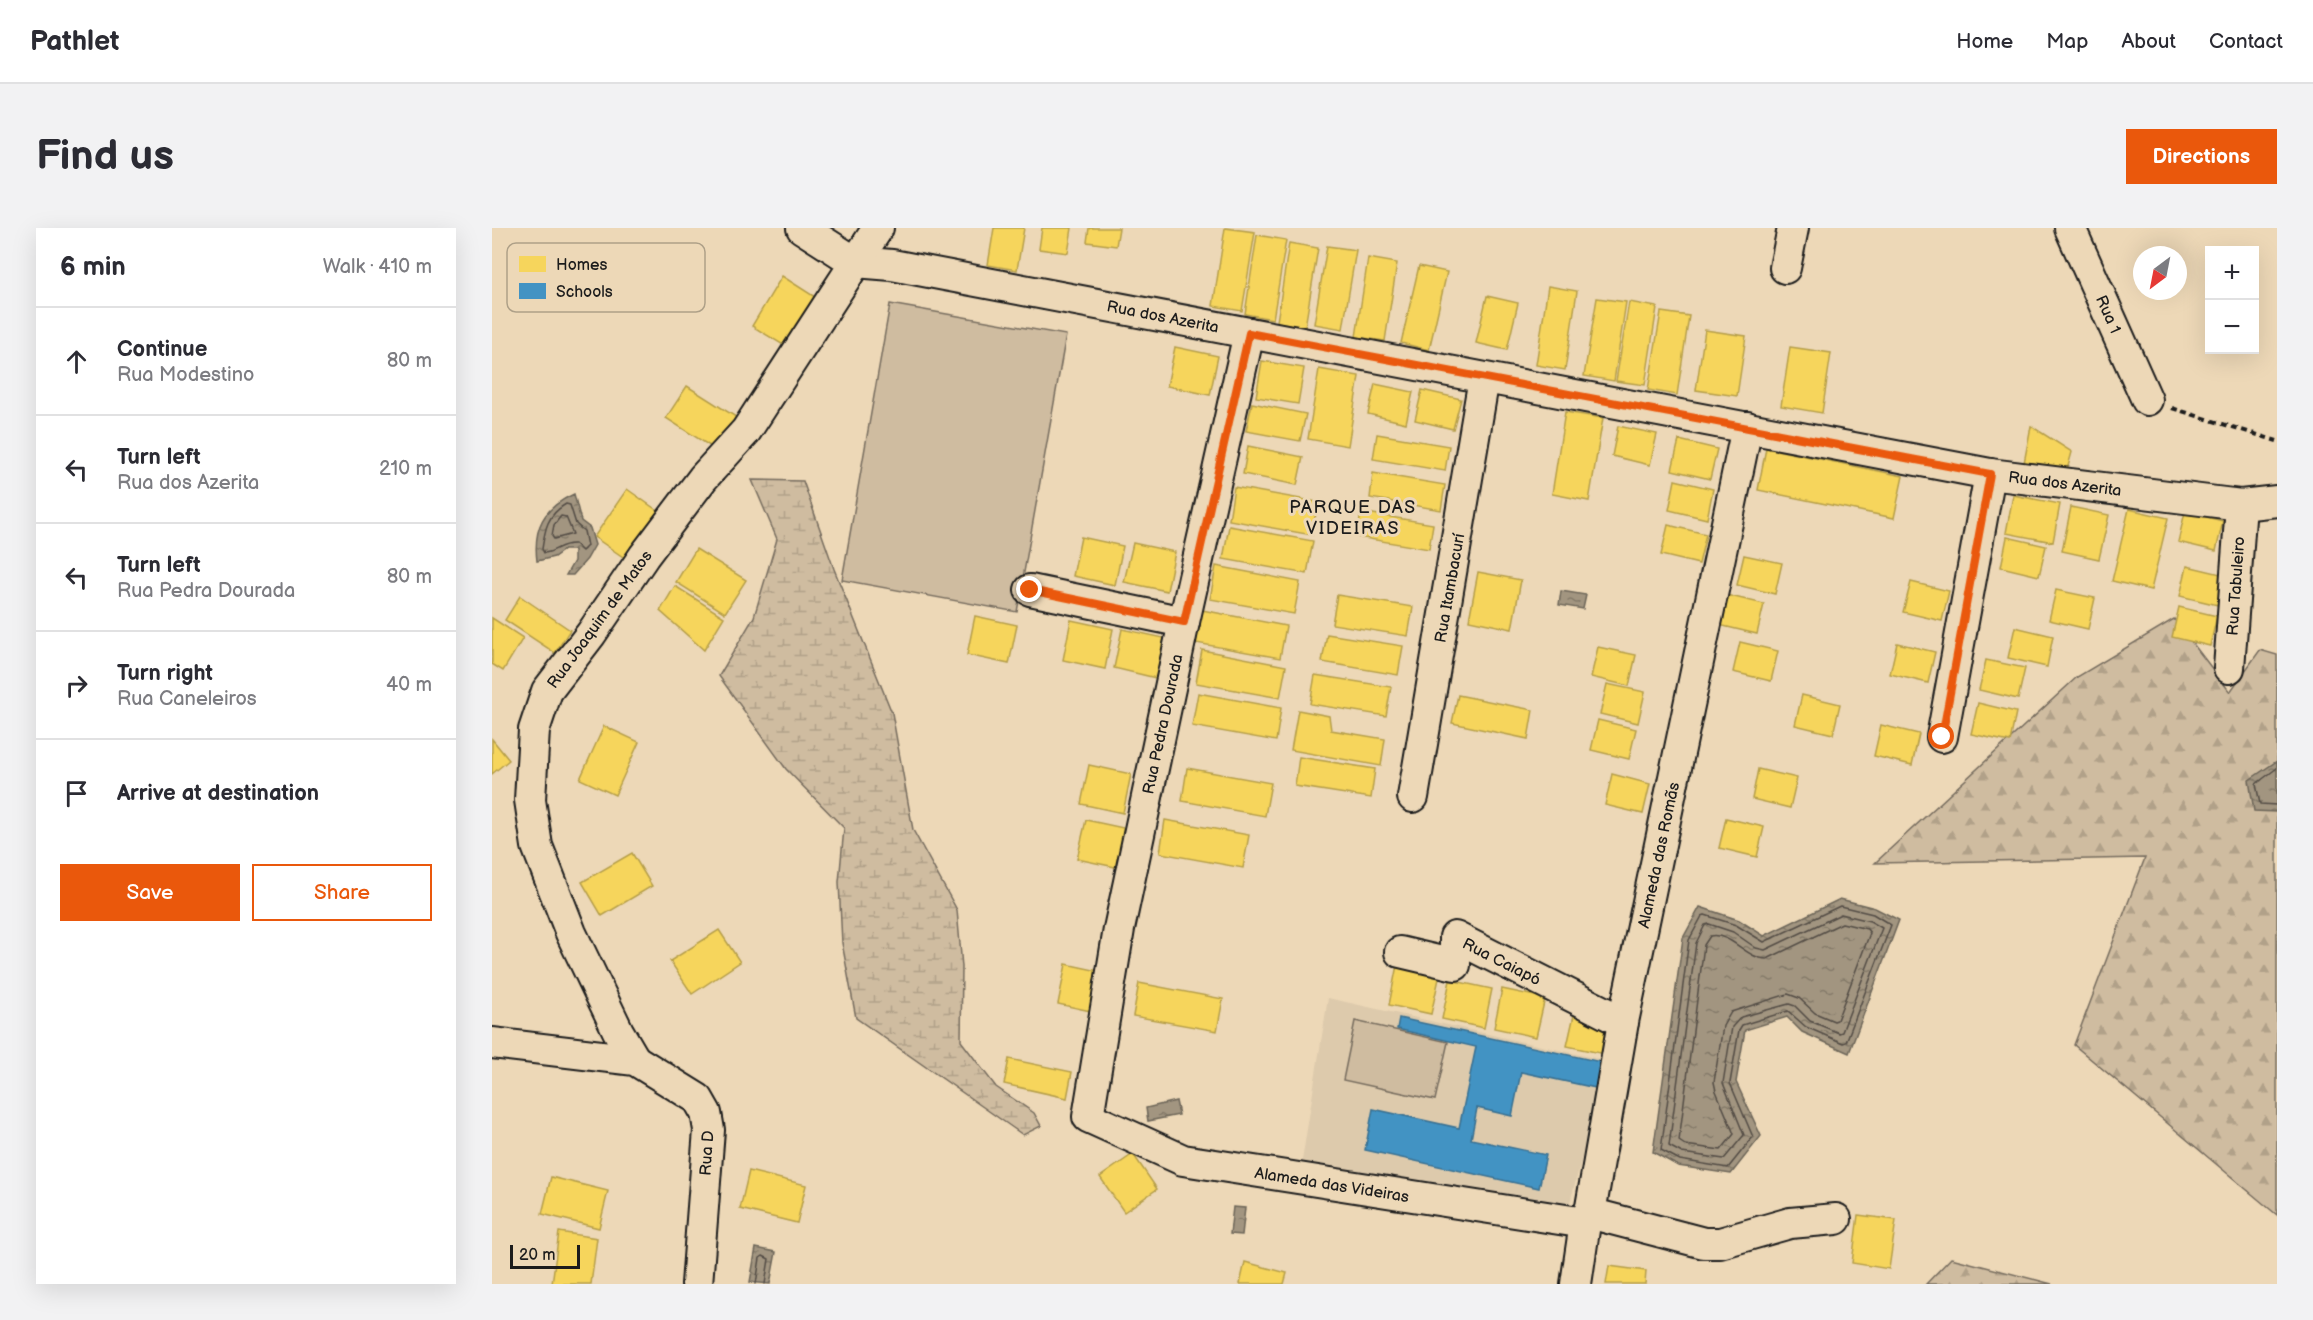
<!DOCTYPE html>
<html lang="en">
<head>
<meta charset="utf-8">
<style>
  :root { --surface:#fff; --page:#f2f2f3; --text:#2b2b33; --muted:#7c7c81; --line:#e1e1e2; --accent:#ea580c }
  body { margin:0; font-family:"Balsamiq Sans",sans-serif; background:var(--page); color:var(--text) }
  .controls { position:absolute; right:18px; top:18px; display:grid; overflow:hidden; border-radius:0px; box-shadow:0 6px 24px #0002 }
  .controls button { width:54px; height:54px; display:grid; place-items:center; padding:0; border:0; border-bottom:2px solid var(--line); background:var(--surface); color:var(--text); font:30px sans-serif }
  .compass { position:absolute; left:1641px; top:18px; width:54px; height:54px; border-radius:50%; background:var(--surface); box-shadow:0 6px 24px #0002; rotate:212deg }
  .scale { position:absolute; left:18px; bottom:15px; width:70px; box-sizing:border-box; padding-left:6px; border:3px solid #1c1c1c; border-top:0; font-size:16px; line-height:21px; white-space:nowrap; color:#1c1c1c; -webkit-text-stroke:4px #edd8b7; paint-order:stroke }
  .stop { position:absolute; width:18px; height:18px; margin:-14px; border:4px solid #ea580c; border-radius:50%; background:#fff }
  .stop.end { background:#ea580c; border-color:#fff; box-shadow:0 2px 6px #0008 }
  .list { margin:0; padding:0; list-style:none }
  h2 { display:flex; justify-content:space-between; align-items:center; height:78px; margin:0; padding:0 24px; font-size:26px }
  h2 small { font-size:20px; font-weight:400; color:var(--muted) }
  .list li { display:grid; grid-template-columns:39px 1fr auto; gap:18px; align-items:center; box-sizing:border-box; height:108px; padding:0 24px; border-top:2px solid var(--line) }
  .list b { display:block; font-size:22px; white-space:nowrap }
  .list p { margin:0; font-size:20px; white-space:nowrap; color:var(--muted) }
  .list em { font-size:20px; font-style:normal; color:var(--muted) }
  .actions { display:flex; gap:12px; padding:18px 24px }
  .actions a { flex:1; padding:14px 0; border:2px solid var(--accent); border-radius:0px; text-align:center; font-size:21px; color:var(--accent) }
  .actions .main { background:var(--accent); color:#fff }
  .icon { flex:none; width:33px; height:33px; fill:none; stroke:currentColor; stroke-width:2; stroke-linecap:round; stroke-linejoin:round }
  .map { position:relative; flex:none; width:1785px; height:1056px; overflow:hidden; border-radius:0px }
  header { display:flex; align-items:center; gap:36px; box-sizing:border-box; height:84px; padding:0 30px; background:var(--surface); border-bottom:2px solid var(--line) }
  header strong { font-size:28px }
  nav { display:flex; gap:33px; margin-inline-start:auto; font-size:21px }
  .intro { display:flex; align-items:center; justify-content:space-between; box-sizing:border-box; height:144px; padding:0 36px }
  h1 { margin:0; font-size:42px }
  .button { padding:15px 27px; border-radius:0px; background:var(--accent); color:#fff; font-size:21px; font-weight:700 }
  main { display:flex; gap:36px; padding:0 36px }
  aside { flex:1; background:var(--surface); border-radius:0px; box-shadow:0 6px 24px #0002 }
  .map>svg:first-child { display:block }
  .built { fill:#ddcaac }
  .forest { fill:url(#forest-firs); stroke:#766c5e; stroke-width:1.5 }
  .wetland { fill:url(#wetland-marsh); stroke:#766c5e; stroke-width:1.5 }
  .garden { fill:#cfbca0; stroke:#766c5e; stroke-width:1.5 }
  .water { fill:url(#water-ripples); stroke:#6c6558; stroke-width:1.5 }
  .homes { fill:#f6d55c; stroke:#b59e49; stroke-width:1.5 }
  .schools { fill:#4393c3; stroke:#376f91; stroke-width:1.5 }
  .lines { fill:none; stroke-linecap:round; stroke-linejoin:round }
  .shore { stroke:#524c44; stroke-width:1.5 }
  .minor-casing { stroke:#1c1c1c; stroke-width:34 }
  .path { stroke:#1c1c1c; stroke-width:4; stroke-dasharray:6 4.5; stroke-linecap:butt }
  .minor { stroke:#edd8b7; stroke-width:30 }
  .route { stroke:#ea580c; stroke-width:8 }
  .labels { text-anchor:middle; stroke-width:6; stroke-linejoin:round; paint-order:stroke }
  .street-label { font-size:16px; fill:#1c1c1c; stroke:#edd8b7 }
  .neighbourhood-label { font-size:18px; letter-spacing:1.5px; fill:#1c1c1c; stroke:#edd8b7 }
  .key { fill:#edd8b7; stroke:#aea088; stroke-width:1.5 }
  .key-label { font-size:16px; fill:#1c1c1c }
</style>
</head>
<body>
<header>
<strong>Pathlet</strong>
<nav><a>Home</a><a>Map</a><a>About</a><a>Contact</a></nav>
</header>
<div class="intro"><h1>Find us</h1><a class="button">Directions</a></div>
<main>
<aside>
<h2>6 min<small>Walk · 410 m</small></h2>
<ul class="list">
<li><svg class="icon" aria-label="ahead" viewBox="0 0 24 24"><path d="M12 20V5M6 11l6-6 6 6"/></svg><div><b>Continue</b><p>Rua Modestino</p></div><em>80 m</em></li>
<li><svg class="icon" aria-label="left" viewBox="0 0 24 24"><path d="M17 20v-9H6M10 6l-5 5 5 5"/></svg><div><b>Turn left</b><p>Rua dos Azerita</p></div><em>210 m</em></li>
<li><svg class="icon" aria-label="left" viewBox="0 0 24 24"><path d="M17 20v-9H6M10 6l-5 5 5 5"/></svg><div><b>Turn left</b><p>Rua Pedra Dourada</p></div><em>80 m</em></li>
<li><svg class="icon" aria-label="right" viewBox="0 0 24 24"><path d="M7 20v-9h11M14 6l5 5-5 5"/></svg><div><b>Turn right</b><p>Rua Caneleiros</p></div><em>40 m</em></li>
<li><svg class="icon" aria-label="arrive" viewBox="0 0 24 24"><path d="M6 21V4h12l-3 4 3 4H6"/></svg><div><b>Arrive at destination</b></div></li>
</ul>
<div class="actions"><a class="main">Save</a><a>Share</a></div>
</aside>
<div class="map">
<svg width="1785" height="1056" viewBox="0 0 1785 1056">
  <defs>
    <pattern id="forest-firs" width="22" height="20" patternUnits="userSpaceOnUse" patternTransform="scale(1.5)"><rect width="22" height="20" fill="#cfbca0"/><path d="M5 1l3.5 6h-7zM16 11l3.5 6h-7z" fill="#b1a189"/></pattern>
    <pattern id="wetland-marsh" width="20" height="14" patternUnits="userSpaceOnUse" patternTransform="scale(1.5)"><rect width="20" height="14" fill="#cfbca0"/><path d="M1 5h8M5 5V1M11 12h8M15 12V8" fill="none" stroke="#b1a189"/></pattern>
    <pattern id="water-ripples" width="26" height="14" patternUnits="userSpaceOnUse" patternTransform="scale(1.5)"><rect width="26" height="14" fill="#a29580"/><path d="M2 4q2-2 4 0t4 0M15 11q2-2 4 0t4 0" fill="none" stroke="#837968"/></pattern>
  </defs>
  <rect width="100%" height="100%" fill="#edd8b7"/>
  <filter id="ink" filterUnits="userSpaceOnUse"><feTurbulence type="fractalNoise" baseFrequency=".0167" numOctaves="2"/><feDisplacementMap in="SourceGraphic" scale="12" xChannelSelector="R" yChannelSelector="G"/><feConvolveMatrix kernelMatrix="1 2 1 2 8 2 1 2 1" color-interpolation-filters="sRGB"/></filter>
  <g filter="url(#ink)">
    <!-- built -->
    <polygon class="built" points="836,770 1116,833 1076,982 809,939"/>
    <!-- forest -->
    <g class="forest">
      <polygon points="1682,391 1738,464 1768,422 1785,427 1785,987 1582,817 1653,630 1383,635 1585,449"/>
      <polygon points="1459,1030 1560,1056 1434,1056"/>
    </g>
    <!-- wetland -->
    <polygon class="wetland" points="260,252 311,253 342,341 400,485 421,602 465,682 470,739 469,813 504,859 542,885 549,898 531,907 364,790 350,715 347,654 352,600 294,541 227,448 262,389 285,311"/>
    <!-- garden -->
    <g class="garden">
      <polygon points="398,76 574,107 525,384 350,352"/>
      <polygon points="863,793 956,814 943,872 851,852"/>
    </g>
    <!-- water -->
    <g class="water">
      <path d="M82,266L89,293L98,300L103,317L95,331L81,347H74L82,333V322H72L62,329L45,333C41,300 51,280 82,266Z"/>
      <polygon points="1069,363 1094,367 1091,381 1067,377"/>
      <polygon points="1785,533 1785,584 1762,583 1757,552"/>
      <polygon points="1348,671 1383,680 1407,692 1357,825 1310,804 1295,789 1253,802 1244,854 1269,908 1239,946 1186,938 1161,924 1191,710 1208,679 1247,692 1272,708"/>
      <polygon points="684,873 687,887 656,893 654,880"/>
      <polygon points="741,979 753,980 750,1007 738,1006"/>
      <polygon points="264,1020 284,1024 278,1056 258,1054"/>
    </g>
    <!-- homes -->
    <g class="homes">
      <polygon points="502,0 532,0 525,42 496,37"/>
      <polygon points="550,0 580,0 576,25 547,21"/>
      <polygon points="597,0 627,0 624,18 595,14"/>
      <polygon points="733,0 763,4 750,83 721,78"/>
      <polygon points="765,7 794,12 781,91 753,86"/>
      <polygon points="797,15 826,20 813,99 785,94"/>
      <polygon points="835,18 864,22 851,101 822,96"/>
      <polygon points="876,30 905,35 893,113 864,109"/>
      <polygon points="927,38 955,44 937,122 909,115"/>
      <polygon points="290,48 323,69 293,118 260,98"/>
      <polygon points="1056,58 1085,63 1073,142 1044,137"/>
      <polygon points="995,68 1026,75 1015,122 984,115"/>
      <polygon points="1105,70 1134,74 1122,153 1092,148"/>
      <polygon points="1137,74 1165,79 1153,157 1124,153"/>
      <polygon points="1169,84 1197,88 1185,167 1156,162"/>
      <polygon points="1213,102 1254,108 1245,168 1204,162"/>
      <polygon points="683,119 726,128 718,167 675,158"/>
      <polygon points="1298,119 1339,125 1330,185 1289,178"/>
      <polygon points="770,133 812,140 806,176 764,169"/>
      <polygon points="827,141 867,148 856,218 816,211"/>
      <polygon points="883,156 921,164 914,195 876,186"/>
      <polygon points="195,158 244,189 224,222 174,190"/>
      <polygon points="930,162 969,171 961,201 923,192"/>
      <polygon points="760,175 814,186 808,213 754,203"/>
      <polygon points="1073,184 1111,190 1097,273 1060,266"/>
      <polygon points="1126,198 1165,206 1158,237 1120,228"/>
      <polygon points="1539,198 1580,224 1575,242 1532,235"/>
      <polygon points="885,206 957,218 953,243 881,231"/>
      <polygon points="1187,212 1225,221 1218,251 1180,242"/>
      <polygon points="756,218 811,229 805,257 751,246"/>
      <polygon points="1274,220 1411,248 1402,290 1266,262"/>
      <polygon points="881,245 953,257 949,282 878,270"/>
      <polygon points="1183,252 1221,261 1215,291 1177,282"/>
      <polygon points="742,259 826,274 820,307 737,292"/>
      <polygon points="135,261 166,283 134,331 102,309"/>
      <polygon points="1521,267 1568,276 1561,314 1514,305"/>
      <polygon points="1579,279 1617,287 1607,331 1570,323"/>
      <polygon points="1637,281 1676,290 1659,362 1620,353"/>
      <polygon points="869,284 941,296 937,321 865,309"/>
      <polygon points="1693,284 1731,293 1724,323 1686,314"/>
      <polygon points="1176,297 1214,306 1207,336 1169,327"/>
      <polygon points="737,298 821,313 815,346 731,331"/>
      <polygon points="589,309 631,318 623,357 581,348"/>
      <polygon points="1515,309 1554,318 1547,348 1509,339"/>
      <polygon points="641,315 683,324 675,363 632,354"/>
      <polygon points="204,321 254,352 233,385 184,354"/>
      <polygon points="1252,327 1290,335 1283,366 1245,357"/>
      <polygon points="724,338 808,354 802,386 718,371"/>
      <polygon points="1695,338 1733,347 1726,377 1688,368"/>
      <polygon points="986,344 1029,352 1020,401 977,392"/>
      <polygon points="1419,354 1457,363 1450,393 1411,384"/>
      <polygon points="183,358 232,389 212,422 168,383"/>
      <polygon points="1564,362 1603,370 1596,401 1557,392"/>
      <polygon points="845,367 921,379 916,408 840,396"/>
      <polygon points="1234,367 1272,376 1265,406 1227,397"/>
      <polygon points="28,368 78,402 63,425 13,392"/>
      <polygon points="1687,379 1725,388 1718,418 1680,409"/>
      <polygon points="710,382 794,398 788,430 704,415"/>
      <polygon points="483,388 525,397 517,436 475,427"/>
      <polygon points="0,390 31,410 11,443 0,436"/>
      <polygon points="579,392 621,401 613,441 571,432"/>
      <polygon points="1523,399 1561,408 1555,439 1516,430"/>
      <polygon points="630,401 672,410 664,450 622,440"/>
      <polygon points="835,406 911,418 906,447 830,434"/>
      <polygon points="1248,414 1286,423 1279,453 1241,444"/>
      <polygon points="1405,415 1443,424 1436,455 1398,446"/>
      <polygon points="1106,419 1144,427 1137,458 1099,449"/>
      <polygon points="710,422 794,438 788,470 704,455"/>
      <polygon points="1494,432 1533,440 1526,471 1487,462"/>
      <polygon points="823,447 899,459 894,488 818,476"/>
      <polygon points="1115,456 1153,464 1146,495 1108,486"/>
      <polygon points="706,465 789,480 784,513 700,498"/>
      <polygon points="966,467 1041,482 1036,511 960,495"/>
      <polygon points="1310,467 1348,476 1341,506 1303,497"/>
      <polygon points="1486,475 1524,484 1518,514 1479,506"/>
      <polygon points="806,482 837,488 839,502 893,511 889,538 799,522"/>
      <polygon points="1106,492 1144,501 1137,531 1099,522"/>
      <polygon points="1389,497 1427,506 1420,537 1382,528"/>
      <polygon points="112,498 147,514 123,567 88,551"/>
      <polygon points="0,511 17,532 0,546"/>
      <polygon points="807,529 883,541 879,570 803,558"/>
      <polygon points="597,537 639,546 631,585 589,576"/>
      <polygon points="695,540 779,555 773,588 690,573"/>
      <polygon points="1266,541 1305,550 1298,580 1260,571"/>
      <polygon points="1120,546 1158,556 1151,586 1113,577"/>
      <polygon points="1234,590 1272,599 1265,629 1227,620"/>
      <polygon points="594,592 636,601 628,640 585,631"/>
      <polygon points="673,592 757,607 751,640 668,625"/>
      <polygon points="140,625 160,658 110,688 90,654"/>
      <polygon points="227,702 248,734 200,766 178,733"/>
      <polygon points="574,736 616,745 608,785 566,776"/>
      <polygon points="905,737 948,746 939,786 897,777"/>
      <polygon points="958,752 1000,761 992,800 950,791"/>
      <polygon points="647,755 731,771 725,803 641,788"/>
      <polygon points="1010,761 1053,770 1044,809 1002,800"/>
      <polygon points="1082,787 1120,796 1113,826 1075,818"/>
      <polygon points="517,831 580,844 575,870 512,856"/>
      <polygon points="641,926 665,961 632,984 608,949"/>
      <polygon points="257,943 314,957 305,995 248,981"/>
      <polygon points="59,949 116,963 107,1000 50,986"/>
      <polygon points="1366,987 1404,992 1397,1041 1360,1035"/>
      <polygon points="67,1004 105,1010 99,1056 60,1056"/>
      <polygon points="753,1034 795,1045 792,1056 748,1056"/>
      <polygon points="1117,1038 1154,1043 1153,1056 1114,1056"/>
    </g>
    <!-- schools -->
    <polygon class="schools" points="907,790 1109,834 1104,860 1029,844 1020,888 985,880 979,911 1054,927 1047,960 873,922 881,881 967,900 984,819 905,801"/>
    <g class="lines">
      <!-- shore -->
      <g class="shore">
        <path d="M74,276L78,277L84,296L92,303L95,318L90,323L83,316C68,315 65,324 52,325L50,321C53,301 55,287 74,276Z"/>
        <polygon points="69,288 74,289 81,306 62,311 60,308 62,297"/>
        <polyline points="1785,540 1764,556 1768,576 1785,577"/>
        <polygon points="1348,678 1381,686 1399,697 1354,814 1351,815 1314,799 1296,783 1250,797 1247,802 1238,855 1261,909 1236,940 1188,932 1169,922 1197,712 1210,688 1213,687 1244,697 1272,714"/>
        <polygon points="1349,686 1378,693 1390,700 1350,804 1347,805 1318,793 1303,778 1297,776 1249,789 1240,799 1231,855 1252,907 1232,931 1190,925 1177,918 1204,715 1213,697 1217,696 1241,704 1264,720 1273,722"/>
        <path d="M1350,695L1375,701L1378,705L1345,792L1342,793L1323,785L1307,770L1296,766L1239,784L1231,798L1222,854L1224,863L1242,906L1229,922L1193,917L1187,913L1212,717L1218,708C1239,704 1254,731 1275,731Z"/>
        <polyline points="264,1056 268,1030 271,1028 277,1031 273,1056"/>
      </g>
      <defs>
        <g id="minor">
          <polyline points="310,0 363,34 400,37 1498,246 1749,277 1785,273"/>
          <polyline points="1578,0 1655,172"/>
          <polyline points="1293,40 1301,0"/>
          <polyline points="757,105 692,394 627,701 596,889 691,932 1093,995"/>
          <polyline points="538,362 692,394"/>
          <polyline points="1737,440 1749,277"/>
          <polyline points="1450,509 1498,246"/>
          <polyline points="921,569 992,150"/>
          <polyline points="908,724 963,737 963,709 1131,794"/>
          <polyline points="0,815 143,832 206,871 214,885 217,902 205,1056"/>
          <polyline points="143,832 126,803 79,705 45,618 38,572 42,502 55,463 99,406 152,328 211,250 254,203 386,0"/>
          <polyline points="1097,985 1212,1015 1228,1015 1298,995 1344,991"/>
          <polyline points="1084,1056 1093,995 1099,979 1131,794 1255,199"/>
        </g>
      </defs>
      <!-- minor casing -->
      <use href="#minor" class="minor-casing"/>
      <!-- path -->
      <polyline class="path" points="1680,180 1785,213"/>
      <!-- minor -->
      <use href="#minor" class="minor"/>
    </g>
  </g>
  <g class="lines" filter="url(#ink)">
    <!-- route -->
    <polyline class="route" points="538,362 692,394 757,105 1498,246 1450,509"/>
  </g>
  <g class="labels">
    <!-- street labels -->
    <g class="street-label">
      <text transform="translate(1617 86) rotate(66)" y="6">Rua 1</text>
      <text transform="translate(671 88) rotate(11)" y="6">Rua dos Azerita</text>
      <text transform="translate(1573 255) rotate(7)" y="6">Rua dos Azerita</text>
      <text transform="translate(1743 358) rotate(-86)" y="6">Rua Tabuleiro</text>
      <text transform="translate(957 360) rotate(-80)" y="6">Rua Itambacurí</text>
      <text transform="translate(107 391) rotate(-54)" y="6">Rua Joaquim de Matos</text>
      <text transform="translate(670 496) rotate(-78)" y="6">Rua Pedra Dourada</text>
      <text transform="translate(1166 627) rotate(-78)" y="6">Alameda das Romãs</text>
      <text transform="translate(1010 733) rotate(27)" y="6">Rua Caiapó</text>
      <text transform="translate(214 925) rotate(-86)" y="6">Rua D</text>
      <text transform="translate(840 956) rotate(9)" y="6">Alameda das Videiras</text>
    </g>
    <!-- neighbourhood labels -->
    <g class="neighbourhood-label">
      <text x="861" y="285">PARQUE DAS<tspan x="861" dy="21">VIDEIRAS</tspan></text>
    </g>
  </g>
  <!-- legend -->
  <rect x="15" y="15" width="198" height="69" rx="9" class="key"/>
  <rect x="27" y="28" width="27" height="16" fill="#f6d55c"/>
  <rect x="27" y="55" width="27" height="16" fill="#4393c3"/>
  <g class="key-label">
    <text x="64" y="42">Homes</text>
    <text x="64" y="69">Schools</text>
  </g>
</svg>
<div class="controls">
<button>+</button>
<button>−</button>
</div>
<svg class="compass" viewBox="-18 -18 36 36"><path d="M0-13l5 13h-10z" fill="#e53935"/><path d="M0 13l5-13h-10z" fill="#7c7c81"/></svg>
<div class="scale">20 m</div>
<div class="stop" style="left:1450px;top:509px"></div>
<div class="stop end" style="left:538px;top:362px"></div>
</div>
</main>
</body>
</html>
